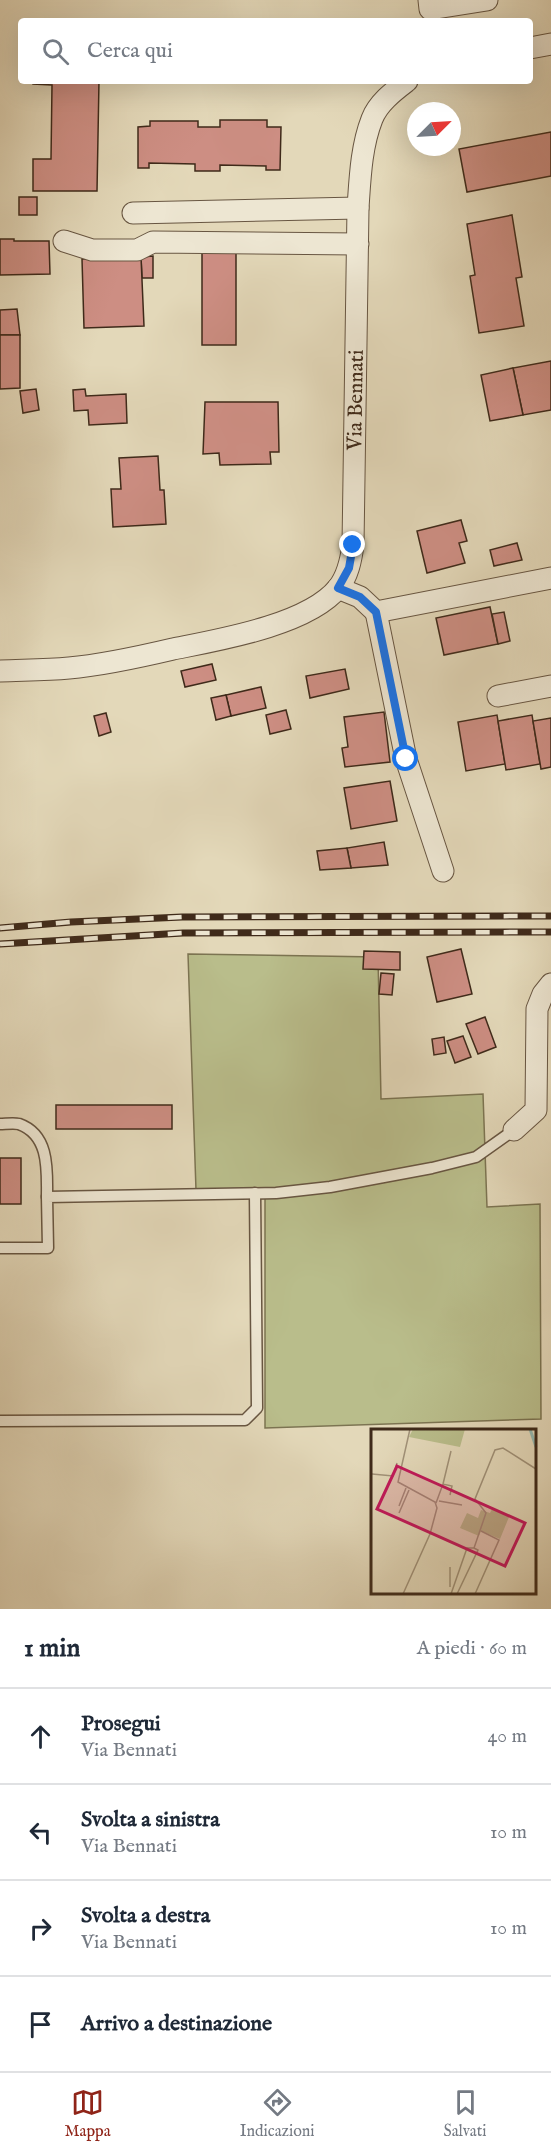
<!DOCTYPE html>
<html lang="it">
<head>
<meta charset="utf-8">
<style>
  :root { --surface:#fff; --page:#f2f2f3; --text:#1f2937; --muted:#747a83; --line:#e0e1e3; --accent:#8f2418 }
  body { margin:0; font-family:"IM FELL English",serif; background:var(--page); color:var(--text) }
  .compass { position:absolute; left:407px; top:102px; width:54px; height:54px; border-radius:50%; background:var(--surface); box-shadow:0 6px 24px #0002; rotate:66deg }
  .stop { position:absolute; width:18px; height:18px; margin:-14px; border:4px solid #1a73e8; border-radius:50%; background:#fff }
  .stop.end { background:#1a73e8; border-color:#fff; box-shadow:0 2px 6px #0008 }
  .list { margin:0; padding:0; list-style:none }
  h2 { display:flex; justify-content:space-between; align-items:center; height:78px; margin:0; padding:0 24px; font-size:26px }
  h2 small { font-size:20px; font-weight:400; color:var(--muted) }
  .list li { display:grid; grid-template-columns:39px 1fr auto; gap:18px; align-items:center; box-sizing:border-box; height:96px; padding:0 24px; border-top:2px solid var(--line) }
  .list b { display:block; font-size:22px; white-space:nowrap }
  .list p { margin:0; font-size:20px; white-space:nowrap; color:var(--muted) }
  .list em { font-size:20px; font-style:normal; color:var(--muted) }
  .icon { flex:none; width:33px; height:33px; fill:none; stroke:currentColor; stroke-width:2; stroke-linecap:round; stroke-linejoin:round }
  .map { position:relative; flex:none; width:551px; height:1609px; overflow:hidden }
  .search { position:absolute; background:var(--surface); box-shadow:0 6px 24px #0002; left:18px; right:18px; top:18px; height:66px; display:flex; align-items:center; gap:15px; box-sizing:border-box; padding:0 21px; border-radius:6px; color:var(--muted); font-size:22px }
  .sheet { height:462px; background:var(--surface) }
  nav { display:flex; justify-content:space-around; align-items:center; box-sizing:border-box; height:84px; border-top:2px solid var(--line); background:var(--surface); font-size:16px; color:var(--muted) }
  nav a { display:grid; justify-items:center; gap:3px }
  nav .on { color:var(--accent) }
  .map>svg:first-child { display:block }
  .green { fill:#b9bd8b; stroke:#7c7452; stroke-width:1.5 }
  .building { fill:#cd8e83; stroke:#3f2a1a; stroke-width:1.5 }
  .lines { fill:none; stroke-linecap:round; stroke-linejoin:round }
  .lane-casing { stroke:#685642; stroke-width:13 }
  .street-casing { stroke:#685642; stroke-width:23 }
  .lane { stroke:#ede6d2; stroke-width:10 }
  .street { stroke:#ede6d2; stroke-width:21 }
  .rail-casing { stroke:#3f2a1a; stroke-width:7 }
  .rail { stroke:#ede6d2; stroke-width:4.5; stroke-dasharray:14; stroke-linecap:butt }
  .route { stroke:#1a73e8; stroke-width:8 }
  .labels { text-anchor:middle; stroke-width:4.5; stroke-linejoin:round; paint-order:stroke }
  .street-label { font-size:21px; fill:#3f2a1a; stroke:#ede6d2 }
  .inset-river { fill:none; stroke:#95b9b1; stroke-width:3 }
  .inset-road { fill:none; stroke:#a19279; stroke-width:1.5 }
  .view { fill:#c2185b; fill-opacity:0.15; stroke:#c2185b; stroke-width:3 }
  .inset-edge { fill:none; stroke:#3f2a1a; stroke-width:3 }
</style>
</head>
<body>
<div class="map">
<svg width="551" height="1609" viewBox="0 0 551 1609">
  <rect width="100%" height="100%" fill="#e3d8b9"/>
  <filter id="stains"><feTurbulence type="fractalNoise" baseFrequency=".00333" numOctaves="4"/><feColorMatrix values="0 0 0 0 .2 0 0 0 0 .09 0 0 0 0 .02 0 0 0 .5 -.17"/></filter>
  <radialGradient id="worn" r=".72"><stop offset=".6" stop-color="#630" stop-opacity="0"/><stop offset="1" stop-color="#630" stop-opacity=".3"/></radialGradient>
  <!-- green -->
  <polygon class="green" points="188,954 378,957 381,1099 483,1094 487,1207 540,1204 541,1419 265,1428 265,1189 196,1190"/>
  <!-- building -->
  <g class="building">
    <polygon points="33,81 99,81 97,191 33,191 33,159 51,159 52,85 33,84"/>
    <polygon points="220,120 267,120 267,127 281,127 280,170 266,170 266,166 220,165 220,171 195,171 195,164 149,163 149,168 138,168 138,127 150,126 150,121 198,121 198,127 220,127"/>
    <polygon points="551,132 551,176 467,192 459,149"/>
    <rect x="19" y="197" width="18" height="18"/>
    <polygon points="512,215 522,277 516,278 524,326 479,333 470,276 475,275 467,224"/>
    <polygon points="0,239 14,239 14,241 49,241 50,274 0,275"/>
    <rect x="202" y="248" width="34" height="97"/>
    <polygon points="153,256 153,278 142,278 141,257"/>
    <polygon points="141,257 144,326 84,328 82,259"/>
    <polygon points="17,309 20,335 0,335 0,310"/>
    <polygon points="0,335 20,335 20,388 0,389"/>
    <polygon points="551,361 551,410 523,415 513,368"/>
    <polygon points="513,368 523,415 490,421 481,375"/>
    <polygon points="36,389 39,410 23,413 20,391"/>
    <polygon points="85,389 86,396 126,394 127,423 89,425 88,410 74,411 73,390"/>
    <polygon points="205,402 278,402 279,452 270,452 271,464 220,465 219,453 203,454"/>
    <polygon points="158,456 160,490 164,490 166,524 113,527 111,489 121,489 119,458"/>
    <polygon points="461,520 467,541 459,543 465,563 427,573 417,531"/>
    <polygon points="517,543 522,560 494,566 490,550"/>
    <polygon points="490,607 498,644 444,655 436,618"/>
    <polygon points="504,612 510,641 498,644 492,614"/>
    <polygon points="212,664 216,680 185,687 181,671"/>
    <polygon points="345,669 349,689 310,698 306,676"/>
    <polygon points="261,687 266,708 231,716 226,695"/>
    <polygon points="226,695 231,716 216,720 211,698"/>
    <polygon points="286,710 291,729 270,734 266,715"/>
    <polygon points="384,712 390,762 345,767 342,748 348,747 344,717"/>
    <polygon points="106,713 111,732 99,736 94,716"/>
    <polygon points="497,715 505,764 466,771 458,722"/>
    <polygon points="532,715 540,764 506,770 498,721"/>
    <polygon points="551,718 551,767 541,769 533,721"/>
    <polygon points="390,781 397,821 351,829 344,788"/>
    <polygon points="384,842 388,865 351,868 347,848"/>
    <polygon points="347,848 351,868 320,870 317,851"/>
    <polygon points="461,949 472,994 437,1002 427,957"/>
    <polygon points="364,951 400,952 400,970 363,969"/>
    <polygon points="381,973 394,974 392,995 379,994"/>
    <polygon points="485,1017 496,1047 478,1054 466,1024"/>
    <polygon points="463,1036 471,1057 455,1063 447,1041"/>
    <polygon points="444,1037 446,1053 434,1055 432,1039"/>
    <rect x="56" y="1105" width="116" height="24"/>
    <rect x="0" y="1158" width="21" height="46"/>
  </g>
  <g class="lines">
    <defs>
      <g id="lane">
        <path d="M0,1124C5,1124 14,1123 19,1124C50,1135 47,1171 47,1197"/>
        <polyline points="0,1248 48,1248 47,1197 276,1193 330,1187 432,1168 476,1157 514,1130"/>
        <polyline points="0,1421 245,1420 257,1408 255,1193"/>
      </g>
      <g id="street">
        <polyline points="429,0 430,9 487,0"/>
        <polyline points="530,48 551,44"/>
        <polyline points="133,213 358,208"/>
        <polyline points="64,241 92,250 137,250 153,242 358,244"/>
        <polyline points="338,588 360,597 376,612 551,578"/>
        <polyline points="376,612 406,759 443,871"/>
        <path d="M0,671C23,670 46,670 69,668C104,665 139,657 173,649C218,640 308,625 338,588C348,576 351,560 353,545L358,208C360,179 361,147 372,119C378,103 394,91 407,81"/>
        <polyline points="498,696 551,686"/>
        <polyline points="514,1130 536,1110 537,1009 543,994 551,984"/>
      </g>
    </defs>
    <!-- lane casing -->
    <use href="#lane" class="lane-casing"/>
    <!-- street casing -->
    <use href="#street" class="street-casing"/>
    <!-- lane -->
    <use href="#lane" class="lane"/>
    <!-- street -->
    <use href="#street" class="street"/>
    <defs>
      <g id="rail">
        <polyline points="0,928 71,922 182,917 551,916"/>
        <polyline points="0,944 183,933 551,932"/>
      </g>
    </defs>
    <!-- rail casing -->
    <use href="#rail" class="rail-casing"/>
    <!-- rail -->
    <use href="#rail" class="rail"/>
  </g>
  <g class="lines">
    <!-- route -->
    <polyline class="route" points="353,545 349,568 338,588 360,597 376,612 406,759"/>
  </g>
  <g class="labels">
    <!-- street labels -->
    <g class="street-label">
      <text transform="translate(355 400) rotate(-89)" y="7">Via Bennati</text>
    </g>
  </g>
  <!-- overview -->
  <g transform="translate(371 1429)">
    <rect width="165" height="165" fill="#e3d8b9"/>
    <path d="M42,0H94L89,18L38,8ZM121,80L138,88L129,110L110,102L108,107L89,99L96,84L107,89L110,81L119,84Z" fill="#b9bd8b"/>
    <path class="inset-river" d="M159,0L165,18"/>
    <path class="inset-road" d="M1,45L22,47L26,34M72,55L80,22M68,72L91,76M65,74L72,55L81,57L79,66M28,77L35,59M28,84L38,61M79,158V138M32,165L59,105L66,79L64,73L27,53L39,0M80,165L96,119H103M86,165L107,121L103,119L115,84L104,70L124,21L132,19L165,40M104,165L128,111L110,102"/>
    <path class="view" d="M26,37L154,94L134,137L6,80Z"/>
    <rect width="165" height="165" class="inset-edge"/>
  </g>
  <rect width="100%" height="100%" filter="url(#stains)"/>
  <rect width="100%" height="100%" fill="url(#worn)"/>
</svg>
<svg class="compass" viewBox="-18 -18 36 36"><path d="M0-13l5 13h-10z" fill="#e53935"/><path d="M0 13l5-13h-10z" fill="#747a83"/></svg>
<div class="stop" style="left:406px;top:759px"></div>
<div class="stop end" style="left:353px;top:545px"></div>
<div class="search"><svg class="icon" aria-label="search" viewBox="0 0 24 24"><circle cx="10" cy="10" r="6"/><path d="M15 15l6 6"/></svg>Cerca qui</div>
</div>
<section class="sheet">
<h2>1 min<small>A piedi · 60 m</small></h2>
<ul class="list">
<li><svg class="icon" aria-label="ahead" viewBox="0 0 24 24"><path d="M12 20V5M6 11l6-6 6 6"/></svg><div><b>Prosegui</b><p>Via Bennati</p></div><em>40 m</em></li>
<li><svg class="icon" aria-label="left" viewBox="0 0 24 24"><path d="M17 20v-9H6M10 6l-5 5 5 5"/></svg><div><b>Svolta a sinistra</b><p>Via Bennati</p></div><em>10 m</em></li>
<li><svg class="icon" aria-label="right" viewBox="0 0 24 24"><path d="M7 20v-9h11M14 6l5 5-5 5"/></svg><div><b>Svolta a destra</b><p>Via Bennati</p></div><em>10 m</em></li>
<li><svg class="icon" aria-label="arrive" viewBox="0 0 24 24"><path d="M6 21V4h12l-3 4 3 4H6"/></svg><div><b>Arrivo a destinazione</b></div></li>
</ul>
</section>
<nav>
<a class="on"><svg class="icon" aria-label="map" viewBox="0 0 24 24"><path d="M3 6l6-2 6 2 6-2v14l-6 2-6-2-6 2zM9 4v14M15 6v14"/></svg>Mappa</a>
<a><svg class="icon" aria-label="directions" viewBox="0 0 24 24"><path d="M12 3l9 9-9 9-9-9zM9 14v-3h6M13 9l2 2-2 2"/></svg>Indicazioni</a>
<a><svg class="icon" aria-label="saved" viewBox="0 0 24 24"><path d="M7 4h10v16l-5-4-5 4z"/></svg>Salvati</a>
</nav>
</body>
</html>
